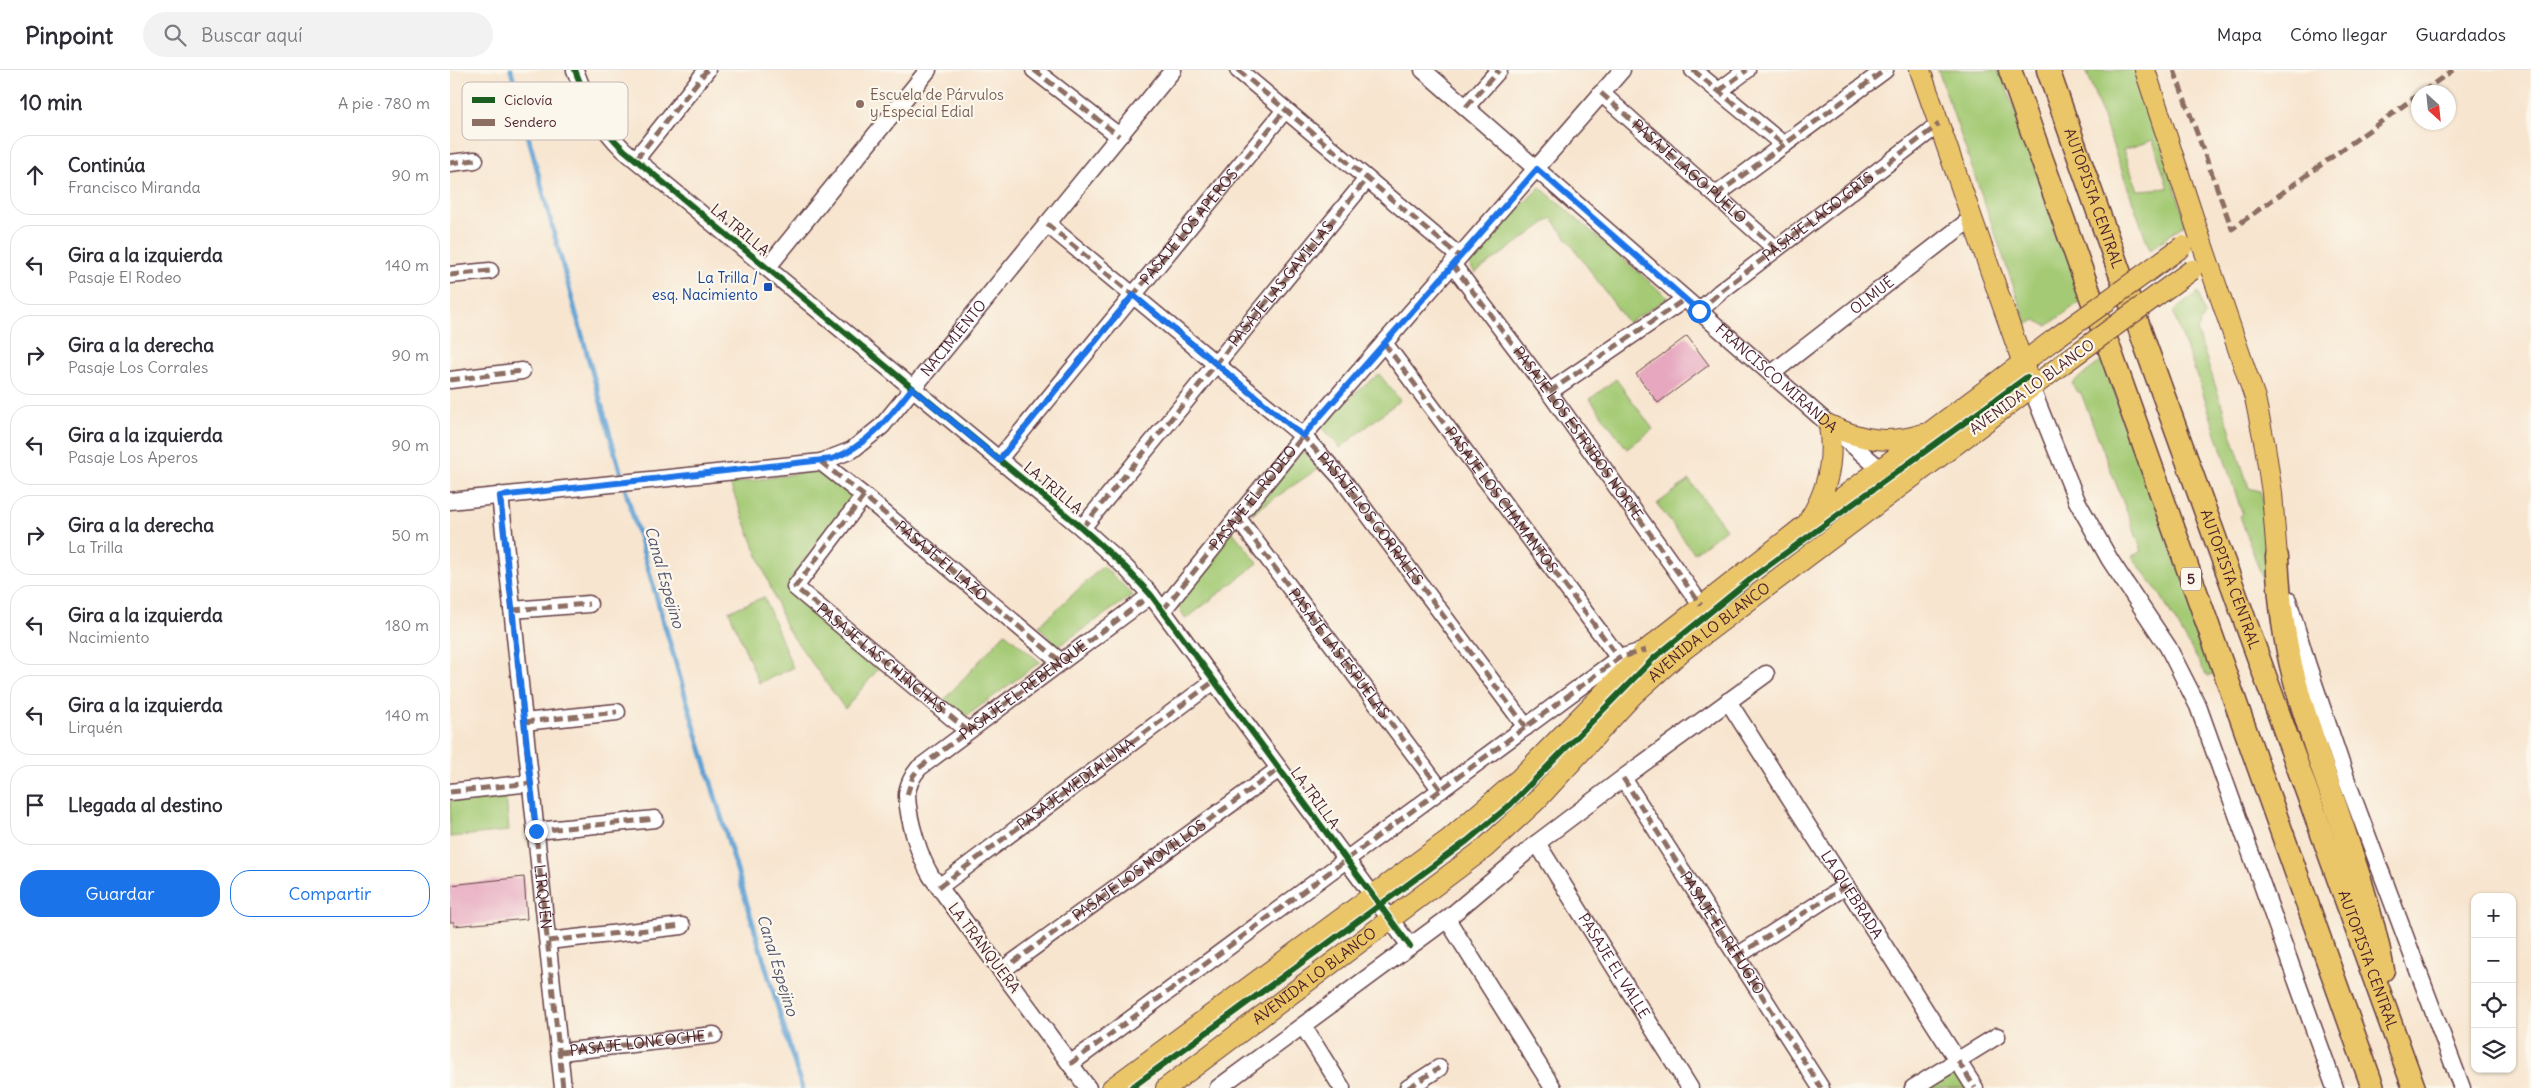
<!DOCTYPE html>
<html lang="es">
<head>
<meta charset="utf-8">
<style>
  :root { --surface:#fff; --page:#f2f2f3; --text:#2b2b33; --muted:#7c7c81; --line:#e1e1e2; --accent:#1a73e8 }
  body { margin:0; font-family:Delius,sans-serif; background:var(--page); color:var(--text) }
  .controls { position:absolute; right:15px; bottom:15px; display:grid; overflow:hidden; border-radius:10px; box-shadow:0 1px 4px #0004 }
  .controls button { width:45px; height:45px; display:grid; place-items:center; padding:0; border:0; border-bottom:1px solid var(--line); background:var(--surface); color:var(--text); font:25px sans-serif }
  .compass { position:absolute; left:1961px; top:15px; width:45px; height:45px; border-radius:50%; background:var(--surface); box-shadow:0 1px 4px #0004; rotate:153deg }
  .stop { position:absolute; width:15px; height:15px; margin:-11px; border:4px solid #1a73e8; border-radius:50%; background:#fff }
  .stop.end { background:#1a73e8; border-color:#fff; box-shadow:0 1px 5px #0008 }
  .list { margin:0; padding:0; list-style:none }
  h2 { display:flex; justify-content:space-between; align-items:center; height:65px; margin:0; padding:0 20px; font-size:21px }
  h2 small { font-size:16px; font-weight:400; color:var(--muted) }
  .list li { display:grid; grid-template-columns:32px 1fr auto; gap:15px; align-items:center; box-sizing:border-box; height:80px; margin:0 10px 10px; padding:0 10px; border:1px solid var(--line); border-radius:20px }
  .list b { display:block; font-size:19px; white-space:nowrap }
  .list p { margin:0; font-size:16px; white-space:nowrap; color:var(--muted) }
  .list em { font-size:16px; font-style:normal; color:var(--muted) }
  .actions { display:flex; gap:10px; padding:15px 20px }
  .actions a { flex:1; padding:11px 0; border:1px solid var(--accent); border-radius:20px; text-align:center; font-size:18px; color:var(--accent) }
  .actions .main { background:var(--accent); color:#fff }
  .icon { flex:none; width:28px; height:28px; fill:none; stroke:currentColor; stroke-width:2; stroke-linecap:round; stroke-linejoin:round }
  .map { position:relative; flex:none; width:2081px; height:1018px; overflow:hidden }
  header { display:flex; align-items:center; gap:30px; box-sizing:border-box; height:70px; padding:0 25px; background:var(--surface); border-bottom:1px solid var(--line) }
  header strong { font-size:24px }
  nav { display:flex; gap:28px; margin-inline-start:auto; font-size:18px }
  .search { width:350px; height:45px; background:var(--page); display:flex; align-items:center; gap:12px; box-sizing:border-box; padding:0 18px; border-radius:28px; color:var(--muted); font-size:19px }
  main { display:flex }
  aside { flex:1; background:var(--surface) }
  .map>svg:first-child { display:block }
  .green { fill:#a4ca75; stroke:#777450; fill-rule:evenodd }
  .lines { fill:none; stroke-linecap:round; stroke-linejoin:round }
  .stream { stroke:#5fa1d3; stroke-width:5 }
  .building { fill:#e6a7bf }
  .minor-casing { stroke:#643d44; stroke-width:19 }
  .major-casing { stroke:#643d44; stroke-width:22 }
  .highway-casing { stroke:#643d44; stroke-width:25 }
  .minor { stroke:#fff; stroke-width:16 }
  .major { stroke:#ebc669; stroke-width:20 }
  .highway { stroke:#ebc669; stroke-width:22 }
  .major-bridge-casing { stroke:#643d44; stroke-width:22; stroke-linecap:butt }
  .major-bridge { stroke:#ebc669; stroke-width:20 }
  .quiet { stroke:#8d6e63; stroke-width:5; stroke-dasharray:10 5; stroke-linecap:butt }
  .cycleway-casing { stroke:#fbf7ec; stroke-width:9 }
  .cycleway { stroke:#1b5e20; stroke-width:6 }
  .route { stroke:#1a73e8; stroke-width:6 }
  .education-dot { fill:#8d6e63; stroke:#fbf7ec; stroke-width:2 }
  .transit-dot { fill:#1a4fb4; stroke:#fbf7ec; stroke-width:2 }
  .labels { text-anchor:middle; stroke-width:4.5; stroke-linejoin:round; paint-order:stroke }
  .shield { fill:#fbf7ec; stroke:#7f6065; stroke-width:1 }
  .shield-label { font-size:14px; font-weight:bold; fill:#4a1f2b }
  .education-label { font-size:15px; fill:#785e54; stroke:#fbf7ec; text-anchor:start }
  .street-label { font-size:15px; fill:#4a1f2b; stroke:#fbf7ec }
  .transit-label { font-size:15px; fill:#164399; stroke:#fbf7ec; text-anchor:end }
  .water-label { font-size:16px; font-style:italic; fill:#52536e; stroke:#fbf7ec }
  .key { fill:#fbf7ec; stroke:#c6b6b2; stroke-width:1 }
  .key-label { font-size:14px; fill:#4a1f2b }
</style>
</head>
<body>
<header>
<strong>Pinpoint</strong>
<div class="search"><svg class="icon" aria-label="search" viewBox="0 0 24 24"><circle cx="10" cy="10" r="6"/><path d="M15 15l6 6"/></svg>Buscar aquí</div>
<nav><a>Mapa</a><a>Cómo llegar</a><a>Guardados</a></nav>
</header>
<main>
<aside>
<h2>10 min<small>A pie · 780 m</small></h2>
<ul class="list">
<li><svg class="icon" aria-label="ahead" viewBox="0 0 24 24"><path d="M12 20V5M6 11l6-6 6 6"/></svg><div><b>Continúa</b><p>Francisco Miranda</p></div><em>90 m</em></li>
<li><svg class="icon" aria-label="left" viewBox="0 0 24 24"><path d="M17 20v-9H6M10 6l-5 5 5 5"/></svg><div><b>Gira a la izquierda</b><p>Pasaje El Rodeo</p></div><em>140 m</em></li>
<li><svg class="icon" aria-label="right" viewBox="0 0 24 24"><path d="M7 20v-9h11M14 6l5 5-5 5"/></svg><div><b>Gira a la derecha</b><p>Pasaje Los Corrales</p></div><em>90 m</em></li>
<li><svg class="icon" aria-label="left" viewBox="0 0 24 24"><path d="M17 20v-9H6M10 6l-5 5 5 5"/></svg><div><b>Gira a la izquierda</b><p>Pasaje Los Aperos</p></div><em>90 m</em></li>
<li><svg class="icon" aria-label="right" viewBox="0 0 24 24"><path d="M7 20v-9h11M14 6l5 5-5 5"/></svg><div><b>Gira a la derecha</b><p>La Trilla</p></div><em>50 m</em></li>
<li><svg class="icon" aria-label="left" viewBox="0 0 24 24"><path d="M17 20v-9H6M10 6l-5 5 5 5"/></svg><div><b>Gira a la izquierda</b><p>Nacimiento</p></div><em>180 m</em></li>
<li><svg class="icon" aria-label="left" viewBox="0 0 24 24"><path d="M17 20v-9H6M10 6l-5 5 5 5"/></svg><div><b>Gira a la izquierda</b><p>Lirquén</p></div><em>140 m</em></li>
<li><svg class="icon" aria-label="arrive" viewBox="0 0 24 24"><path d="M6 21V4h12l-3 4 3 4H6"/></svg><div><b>Llegada al destino</b></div></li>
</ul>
<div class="actions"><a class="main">Guardar</a><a>Compartir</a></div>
</aside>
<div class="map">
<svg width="2081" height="1018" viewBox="0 0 2081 1018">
  <rect width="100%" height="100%" fill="#fbf7ec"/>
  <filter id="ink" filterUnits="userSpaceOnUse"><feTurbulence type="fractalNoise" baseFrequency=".02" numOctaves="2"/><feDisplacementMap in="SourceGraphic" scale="10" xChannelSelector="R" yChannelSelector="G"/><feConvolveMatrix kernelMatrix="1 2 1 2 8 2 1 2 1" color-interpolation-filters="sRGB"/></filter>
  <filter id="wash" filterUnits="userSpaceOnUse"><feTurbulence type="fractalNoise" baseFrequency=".0096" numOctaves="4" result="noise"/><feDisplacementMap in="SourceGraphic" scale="20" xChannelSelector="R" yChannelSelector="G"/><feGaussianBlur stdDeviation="1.12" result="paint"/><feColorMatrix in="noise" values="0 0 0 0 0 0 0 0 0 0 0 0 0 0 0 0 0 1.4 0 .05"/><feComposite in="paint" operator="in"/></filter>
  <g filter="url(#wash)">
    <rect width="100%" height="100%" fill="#f7e5cf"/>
    <!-- green -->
    <g class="green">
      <polygon points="1488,0 1550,0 1634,229 1597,256 1585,250 1577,255"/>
      <path d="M1636,0H1688L1736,153L1700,180ZM1703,70L1718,118L1688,120L1673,80Z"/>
      <polygon points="1090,117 1218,228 1178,253 1102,148 1025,203 1016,190"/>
      <polygon points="1748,222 1755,245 1747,260 1799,418 1810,421 1819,453 1827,521 1816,519 1790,446 1792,443 1752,320 1723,242"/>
      <polygon points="1653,290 1767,602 1757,606 1711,526 1682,486 1692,481 1631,323 1626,321 1622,313"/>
      <polygon points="929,304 950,330 890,378 869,353"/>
      <polygon points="1166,309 1203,359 1177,379 1140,329"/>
      <polygon points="853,380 869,398 801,444"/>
      <polygon points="369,400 403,424 342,507 343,527 428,599 395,639 336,557 280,414"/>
      <polygon points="1239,410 1276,459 1244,483 1207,434"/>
      <polygon points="782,461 808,493 736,549 724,530"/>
      <polygon points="653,496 683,525 607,577 589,556"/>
      <polygon points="314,527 343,598 309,613 279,541"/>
      <polygon points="555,563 590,592 514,648 493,631"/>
      <polygon points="56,726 59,761 0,767 0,731"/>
      <polygon points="1507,1000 1518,1018 1478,1018"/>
    </g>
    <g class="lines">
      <!-- stream -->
      <path class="stream" d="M61,0C149,342 251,680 352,1018"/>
    </g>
    <g id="blocks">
      <!-- building -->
      <g class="building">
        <polygon points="1237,266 1259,295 1208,333 1186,304"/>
        <polygon points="74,807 77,849 4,856 4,852 0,852 0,815"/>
      </g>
    </g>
  </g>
  <g filter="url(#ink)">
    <use href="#blocks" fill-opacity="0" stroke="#643d44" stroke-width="1"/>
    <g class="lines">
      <defs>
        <g id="minor">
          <path d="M125,0C137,32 149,56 174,80L632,458L676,498L701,525L960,876"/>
          <polyline points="584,0 669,66"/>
          <polyline points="788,0 1009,186"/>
          <path id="s1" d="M973,0L1430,399"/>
          <polyline points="1243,0 1334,75"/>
          <polyline points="1269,21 1297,0"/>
          <polyline points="1151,23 1326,179"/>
          <polyline points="1016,37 1049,0"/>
          <polyline points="186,89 257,0"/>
          <polyline points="0,93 25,90"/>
          <polyline points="1266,125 1435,0"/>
          <polyline points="597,154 853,366 892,409 1076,657"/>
          <polyline points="1002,194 1099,322 1251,535"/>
          <polyline points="317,198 478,0"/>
          <polyline points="0,205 40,201"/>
          <path id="s2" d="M1249,241L1270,222L1489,54"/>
          <path id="s3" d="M934,273L1169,588"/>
          <path id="s4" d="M1321,304L1522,148"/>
          <polyline points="0,310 72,301"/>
          <polyline points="1581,317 1627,431 1660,490 1718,577 1748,636 1885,1018"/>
          <polyline points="1099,322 1235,229"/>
          <path id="s5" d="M549,389L835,40"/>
          <polyline points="371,392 414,426 611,592"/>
          <polyline points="50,425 113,1018"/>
          <path id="s6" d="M414,426L345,517L518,661"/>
          <path id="s7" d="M0,431L371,392L402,380L432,356L723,0"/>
          <path id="s8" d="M787,447L991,720"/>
          <polyline points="632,458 917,109"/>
          <polyline points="1838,530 1857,593 1897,711 2012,1018"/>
          <polyline points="62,540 139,534"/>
          <polyline points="713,540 853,366 1172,0"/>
          <path id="s9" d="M1278,631L1525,1018"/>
          <polyline points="74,652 167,642"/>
          <polyline points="1173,708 1371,1018"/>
          <polyline points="0,722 81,713"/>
          <polyline points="86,761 205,749"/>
          <path id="s10" d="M1087,773L1240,1018"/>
          <path id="s11" d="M489,817L764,611"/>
          <polyline points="997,849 1103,1018"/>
          <polyline points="98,871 232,856"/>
          <polyline points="1287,886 1396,816"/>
          <path id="s12" d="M551,901L829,699"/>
          <polyline points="853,956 892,1018"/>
          <polyline points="110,982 264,965"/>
          <polyline points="620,994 1169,588 1196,580"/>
          <path d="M638,1018L481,806C469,786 458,749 457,726C457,716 463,705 469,698L701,525"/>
          <polyline points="768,1018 997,849 1087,773 1173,708 1316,604"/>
          <polyline points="958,1018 989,998"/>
          <polyline points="1463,1018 1547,966"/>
        </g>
        <g id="major">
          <polyline points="1470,0 1577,305"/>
          <polyline points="1695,0 1749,165 1805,328 1815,376 1822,423 1827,487"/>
          <path d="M1379,355C1410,370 1440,375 1473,364"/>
          <path d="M1360,448C1378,420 1384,388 1379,355"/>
          <polyline points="662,1018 999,769 1070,708 1196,580 1354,456 1603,270"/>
          <path id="s13" d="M716,1018L1035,778L1086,731L1183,625L1232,581L1614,293"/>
        </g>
        <g id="highway">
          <polyline points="1560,0 1923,1018"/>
          <path id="s14" d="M1598,0L1696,277L1964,1018"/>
          <path d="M1827,487C1829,527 1833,567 1844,607C1870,705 1914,799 1933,900"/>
        </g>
      </defs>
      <!-- minor casing -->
      <use href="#minor" class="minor-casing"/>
      <!-- major casing -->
      <use href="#major" class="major-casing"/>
      <!-- highway casing -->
      <use href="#highway" class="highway-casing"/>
      <!-- minor -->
      <use href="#minor" class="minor"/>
      <!-- major -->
      <use href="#major" class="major"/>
      <!-- highway -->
      <use href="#highway" class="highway"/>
      <defs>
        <g id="major-bridge">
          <polyline points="1603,270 1733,176"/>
          <polyline points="1614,293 1742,200"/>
        </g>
      </defs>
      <!-- major-bridge casing -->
      <use href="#major-bridge" class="major-bridge-casing"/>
      <!-- major-bridge -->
      <use href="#major-bridge" class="major-bridge"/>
      <!-- quiet -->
      <g class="quiet">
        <polyline points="584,0 669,66"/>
        <polyline points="788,0 1009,186"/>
        <polyline points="1243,0 1334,75"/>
        <polyline points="1724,0 1782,159 1968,25"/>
        <polyline points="1269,21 1297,0"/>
        <polyline points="1972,22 2003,0"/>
        <path id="s15" d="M1151,23L1326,179"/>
        <polyline points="1016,37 1049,0"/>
        <polyline points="186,89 257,0"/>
        <polyline points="0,93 25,90"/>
        <polyline points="1266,125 1435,0"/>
        <path id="s16" d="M597,154L853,366L892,409L1076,657"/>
        <path id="s17" d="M1002,194L1099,322L1251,535"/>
        <polyline points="0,205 40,201"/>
        <polyline points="1249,241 1270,222 1489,54"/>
        <polyline points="934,273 1169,588"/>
        <polyline points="0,310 72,301"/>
        <polyline points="1099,322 1235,229"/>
        <polyline points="549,389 835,40"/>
        <path id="s18" d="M371,392L414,426L611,592"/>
        <path id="s19" d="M50,425L113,1018"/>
        <polyline points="414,426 345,517 518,661"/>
        <polyline points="787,447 991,720"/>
        <path id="s20" d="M632,458L917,109"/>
        <polyline points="62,540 139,534"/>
        <path id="s21" d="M713,540L853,366"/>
        <polyline points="74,652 167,642"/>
        <path id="s22" d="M1173,708L1371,1018"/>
        <polyline points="0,722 81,713"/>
        <path id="s23" d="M457,725L463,706L469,698L701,525"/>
        <polyline points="86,761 205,749"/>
        <polyline points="489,817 764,611"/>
        <polyline points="98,871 232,856"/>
        <polyline points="1287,886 1396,816"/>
        <polyline points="551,901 829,699"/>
        <path id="s24" d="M110,982L264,965"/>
        <polyline points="1508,991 1525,1018"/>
        <polyline points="620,994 1169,588 1196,580"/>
        <polyline points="958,1018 989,998"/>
      </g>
      <defs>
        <g id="cycleway">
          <path d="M125,0C137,32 149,56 174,80L632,458L676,498L701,525L960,876"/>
          <polyline points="681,1018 1017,771 1060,735 1204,588 1307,504 1577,307"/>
        </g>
      </defs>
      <!-- cycleway casing -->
      <use href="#cycleway" class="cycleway-casing"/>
      <!-- cycleway -->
      <use href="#cycleway" class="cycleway"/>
    </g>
  </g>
  <g class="lines" filter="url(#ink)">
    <!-- route -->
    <path class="route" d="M86,761L50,426L382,389C418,375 438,349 462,318L549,390L683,225L853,366L1087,99L1249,241"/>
  </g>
  <!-- markers -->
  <circle class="education-dot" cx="410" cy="34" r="5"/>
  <rect class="transit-dot" x="313" y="212" width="10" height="10" rx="2.5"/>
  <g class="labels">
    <!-- shield labels -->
    <rect class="shield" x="1731" y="497.5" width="20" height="23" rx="4"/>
    <g class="shield-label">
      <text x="1741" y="514">5</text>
    </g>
    <!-- education labels -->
    <g class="education-label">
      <text x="420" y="30">Escuela de Párvulos<tspan x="420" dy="17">y Especial Edial</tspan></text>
    </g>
    <!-- street labels -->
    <g class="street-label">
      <text dy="5" stroke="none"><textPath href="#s15" startOffset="118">PASAJE LAGO PUELO</textPath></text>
      <text dy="5" stroke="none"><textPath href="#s14" startOffset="136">AUTOPISTA CENTRAL</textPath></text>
      <text dy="5" stroke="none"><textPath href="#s2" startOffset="152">PASAJE LAGO GRIS</textPath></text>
      <text dy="5" stroke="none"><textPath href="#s5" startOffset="300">PASAJE LOS APEROS</textPath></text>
      <text transform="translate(290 160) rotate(40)" y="5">LA TRILLA</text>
      <text dy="5" stroke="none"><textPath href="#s20" startOffset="315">PASAJE LAS GAVILLAS</textPath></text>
      <text dy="5" stroke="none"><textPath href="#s4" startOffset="128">OLMUÉ</textPath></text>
      <text dy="5" stroke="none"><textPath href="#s7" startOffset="558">NACIMIENTO</textPath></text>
      <text dy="5" stroke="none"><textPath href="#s1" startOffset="469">FRANCISCO MIRANDA</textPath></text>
      <text transform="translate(1582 317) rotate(-36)" y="5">AVENIDA LO BLANCO</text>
      <text dy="5" stroke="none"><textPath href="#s17" startOffset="211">PASAJE LOS ESTRIBOS NORTE</textPath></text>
      <text transform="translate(603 418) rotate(40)" y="5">LA TRILLA</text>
      <text dy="5" stroke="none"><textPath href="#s21" startOffset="144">PASAJE EL RODEO</textPath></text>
      <text dy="5" stroke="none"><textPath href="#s3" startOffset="196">PASAJE LOS CHAMANTOS</textPath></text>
      <text dy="5" stroke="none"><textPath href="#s16" startOffset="439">PASAJE LOS CORRALES</textPath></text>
      <text dy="5" stroke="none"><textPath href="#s18" startOffset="156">PASAJE EL LAZO</textPath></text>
      <text dy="5" stroke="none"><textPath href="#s14" startOffset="541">AUTOPISTA CENTRAL</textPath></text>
      <text dy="5" stroke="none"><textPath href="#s13" startOffset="711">AVENIDA LO BLANCO</textPath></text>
      <text dy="5" stroke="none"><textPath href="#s8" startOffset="170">PASAJE LAS ESPUELAS</textPath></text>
      <text dy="5" stroke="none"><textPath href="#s6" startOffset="226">PASAJE LAS CHINCHAS</textPath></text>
      <text dy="5" stroke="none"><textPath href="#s23" startOffset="160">PASAJE EL REBENQUE</textPath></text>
      <text dy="5" stroke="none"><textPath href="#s11" startOffset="171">PASAJE MEDIALUNA</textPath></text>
      <text transform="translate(865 728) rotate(54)" y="5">LA TRILLA</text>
      <text dy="5" stroke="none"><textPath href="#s12" startOffset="171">PASAJE LOS NOVILLOS</textPath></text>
      <text dy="5" stroke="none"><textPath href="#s9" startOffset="230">LA QUEBRADA</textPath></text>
      <text dy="5" stroke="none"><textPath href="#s19" startOffset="404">LIRQUÉN</textPath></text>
      <text dy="5" stroke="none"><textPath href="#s22" startOffset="184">PASAJE EL REFUGIO</textPath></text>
      <text transform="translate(534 878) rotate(53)" y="5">LA TRANQUERA</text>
      <text dy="5" stroke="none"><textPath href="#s14" startOffset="946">AUTOPISTA CENTRAL</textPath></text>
      <text dy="5" stroke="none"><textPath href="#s10" startOffset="145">PASAJE EL VALLE</textPath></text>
      <text dy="5" stroke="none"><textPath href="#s13" startOffset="186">AVENIDA LO BLANCO</textPath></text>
      <text dy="5" stroke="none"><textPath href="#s24" startOffset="78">PASAJE LONCOCHE</textPath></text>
    </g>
    <!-- transit labels -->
    <g class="transit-label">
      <text x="308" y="213">La Trilla /<tspan x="308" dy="17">esq. Nacimiento</tspan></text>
    </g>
    <!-- water labels -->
    <g class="water-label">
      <text transform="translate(215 507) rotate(74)" y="6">Canal Espejino</text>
      <text transform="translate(328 895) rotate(73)" y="6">Canal Espejino</text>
    </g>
  </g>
  <!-- legend -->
  <rect x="12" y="12" width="166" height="58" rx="8" class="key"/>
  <rect x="22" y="27" width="23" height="6" fill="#1b5e20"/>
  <rect x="22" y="49" width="23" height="7" fill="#8d6e63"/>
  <g class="key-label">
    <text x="54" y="35">Ciclovía</text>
    <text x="54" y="57">Sendero</text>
  </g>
</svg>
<div class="controls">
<button>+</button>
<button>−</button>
<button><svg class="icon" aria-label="locate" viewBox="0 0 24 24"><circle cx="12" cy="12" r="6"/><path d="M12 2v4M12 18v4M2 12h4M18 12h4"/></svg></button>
<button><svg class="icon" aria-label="layers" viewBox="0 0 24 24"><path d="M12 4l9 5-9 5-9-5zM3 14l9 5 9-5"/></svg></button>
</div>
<svg class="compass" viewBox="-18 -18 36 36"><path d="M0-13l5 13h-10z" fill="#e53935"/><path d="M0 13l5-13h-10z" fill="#7c7c81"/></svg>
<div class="stop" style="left:1249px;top:241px"></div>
<div class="stop end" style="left:86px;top:761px"></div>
</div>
</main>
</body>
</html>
